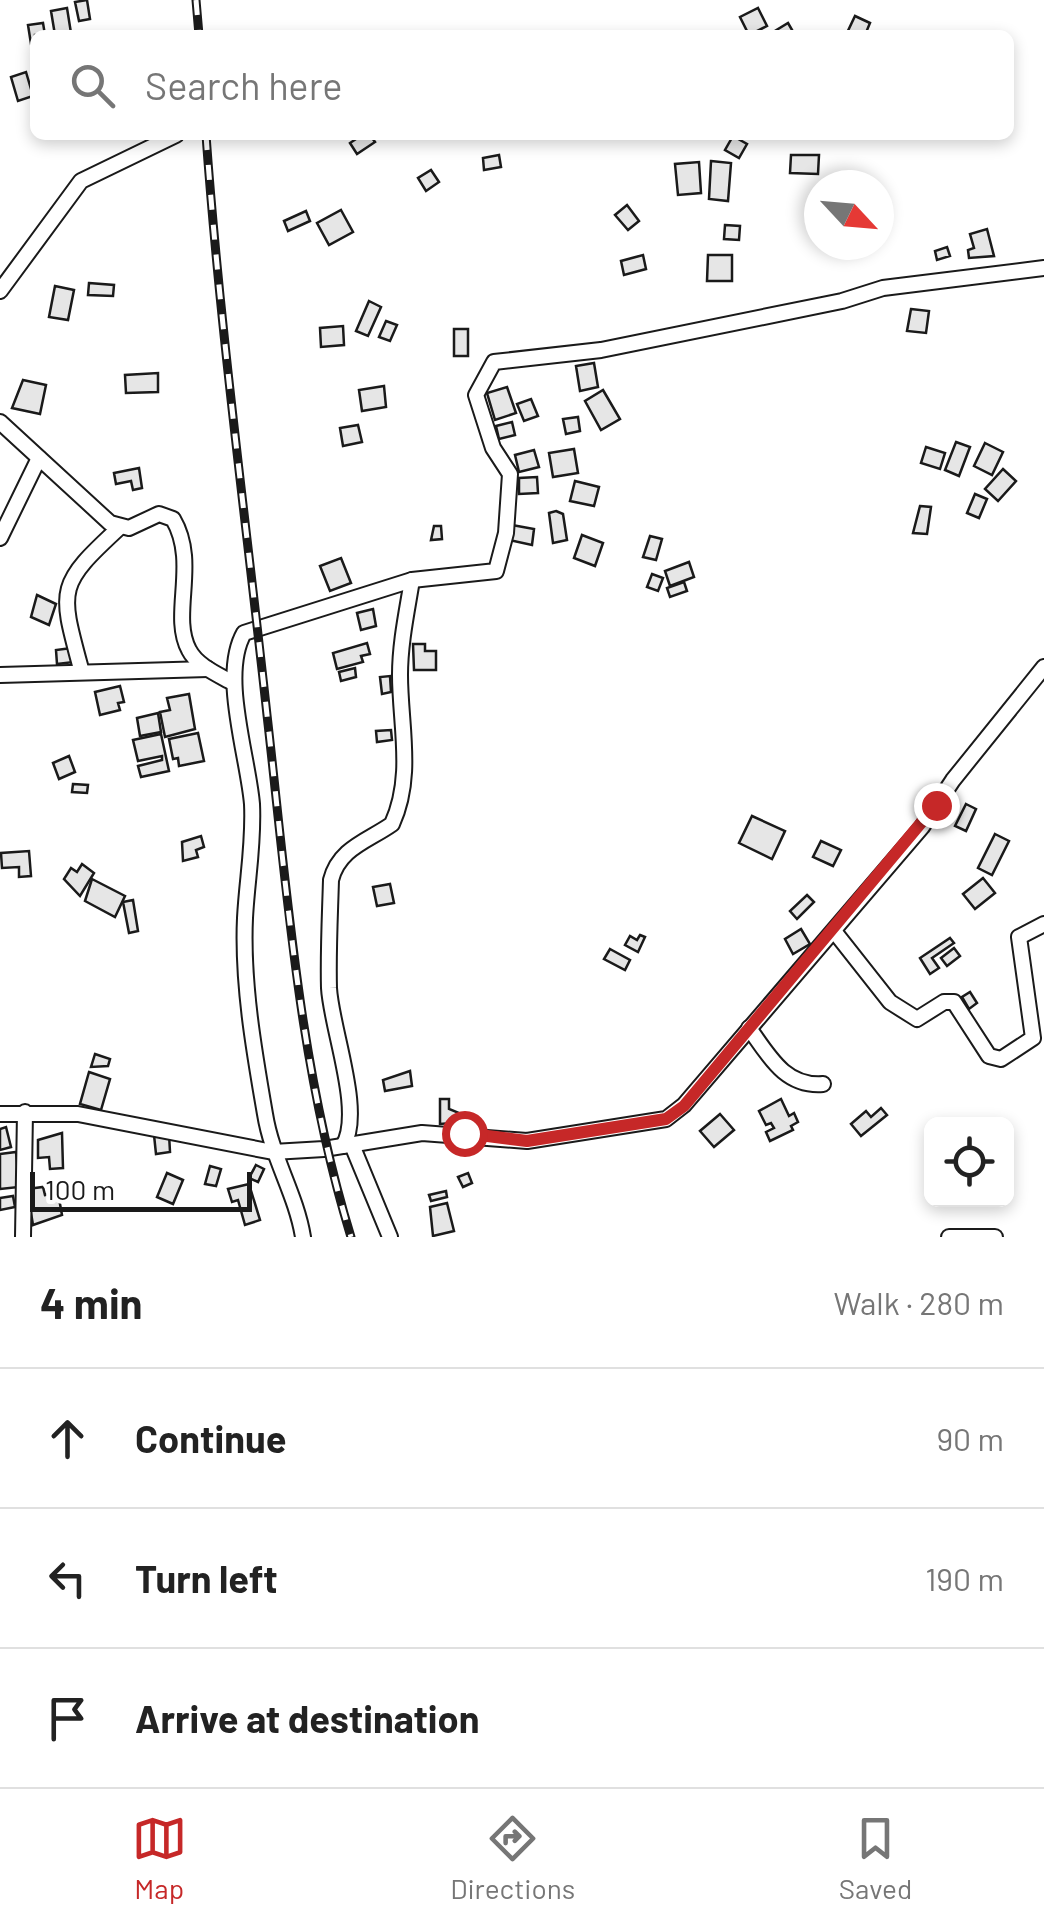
<!DOCTYPE html>
<html lang="en">
<head>
<meta charset="utf-8">
<style>
  :root { --surface:#fff; --page:#f2f2f2; --text:#222; --muted:#767676; --line:#e0e0e0; --accent:#c62828 }
  body { margin:0; font-family:Barlow,sans-serif; background:var(--page); color:var(--text) }
  .controls { position:absolute; right:30px; bottom:30px; display:grid; overflow:hidden; border-radius:15px; box-shadow:0 5px 15px #0003 }
  .controls button { width:90px; height:90px; display:grid; place-items:center; padding:0; border:0; border-bottom:2px solid var(--line); background:var(--surface); color:var(--text); font:50px sans-serif }
  .compass { position:absolute; left:804px; top:170px; width:90px; height:90px; border-radius:50%; background:var(--surface); box-shadow:0 5px 15px #0003; rotate:116deg }
  .scale { position:absolute; left:30px; bottom:25px; width:222px; box-sizing:border-box; padding-left:10px; border:5px solid #1a1a1a; border-top:0; font-size:28px; line-height:35px; white-space:nowrap; color:#1a1a1a; -webkit-text-stroke:8px #fff; paint-order:stroke }
  .stop { position:absolute; width:30px; height:30px; margin:-22px; border:8px solid #c62828; border-radius:50%; background:#fff }
  .stop.end { background:#c62828; border-color:#fff; box-shadow:0 2px 10px #0008 }
  .list { margin:0; padding:0; list-style:none }
  h2 { display:flex; justify-content:space-between; align-items:center; height:130px; margin:0; padding:0 40px; font-size:42px }
  h2 small { font-size:32px; font-weight:400; color:var(--muted) }
  .list li { display:grid; grid-template-columns:65px 1fr auto; gap:30px; align-items:center; box-sizing:border-box; height:140px; padding:0 40px; border-top:2px solid var(--line) }
  .list b { display:block; font-size:38px; white-space:nowrap }
  .list em { font-size:32px; font-style:normal; color:var(--muted) }
  .icon { flex:none; width:55px; height:55px; fill:none; stroke:currentColor; stroke-width:2; stroke-linecap:round; stroke-linejoin:round }
  .map { position:relative; flex:none; width:1044px; height:1237px; overflow:hidden }
  .search { position:absolute; background:var(--surface); box-shadow:0 5px 15px #0003; left:30px; right:30px; top:30px; height:110px; display:flex; align-items:center; gap:25px; box-sizing:border-box; padding:0 35px; border-radius:15px; color:var(--muted); font-size:38px }
  .sheet { height:550px; background:var(--surface) }
  nav { display:flex; justify-content:space-around; align-items:center; box-sizing:border-box; height:140px; border-top:2px solid var(--line); background:var(--surface); font-size:28px; color:var(--muted) }
  nav a { display:grid; justify-items:center; gap:5px }
  nav .on { color:var(--accent) }
  .map>svg:first-child { display:block }
  .building { fill:#e6e6e6; stroke:#1a1a1a; stroke-width:2.5 }
  .lines { fill:none; stroke-linecap:round; stroke-linejoin:round }
  .street-casing { stroke:#1a1a1a; stroke-width:18 }
  .street { stroke:#fff; stroke-width:14 }
  .rail-casing { stroke:#1a1a1a; stroke-width:9 }
  .rail { stroke:#fff; stroke-width:5; stroke-dasharray:15; stroke-linecap:butt }
  .route { stroke:#c62828; stroke-width:12 }
</style>
</head>
<body>
<div class="map">
<svg width="1044" height="1237" viewBox="0 0 1044 1237">
  <rect width="100%" height="100%" fill="#fff"/>
  <!-- building -->
  <g class="building">
    <polygon points="87,0 90,19 79,21 75,2"/>
    <polygon points="67,8 71,33 55,35 51,11"/>
    <polygon points="758,8 767,26 749,35 740,17"/>
    <polygon points="855,16 870,23 865,35 846,35"/>
    <polygon points="43,23 45,35 35,35 35,43 31,44 28,25"/>
    <polygon points="788,23 795,35 770,35 770,34"/>
    <polygon points="26,72 33,96 18,101 11,77"/>
    <polygon points="362,135 370,135 375,142 357,154 350,143"/>
    <polygon points="733,136 747,144 739,158 725,150"/>
    <polygon points="499,155 501,167 484,170 483,158"/>
    <polygon points="791,155 819,155 818,174 790,173"/>
    <polygon points="711,161 731,163 728,201 709,199"/>
    <polygon points="699,162 701,193 678,195 675,164"/>
    <polygon points="431,170 439,182 426,191 418,178"/>
    <polygon points="627,205 639,221 628,230 615,215"/>
    <polygon points="341,210 353,232 329,245 317,223"/>
    <polygon points="306,211 310,221 288,231 284,221"/>
    <polygon points="725,225 740,226 739,240 724,239"/>
    <polygon points="987,229 994,256 969,258 968,250 974,248 970,234"/>
    <polygon points="947,247 950,256 937,260 935,251"/>
    <polygon points="643,255 646,269 624,275 621,261"/>
    <polygon points="708,255 732,255 732,281 707,281"/>
    <polygon points="89,283 114,285 113,296 88,295"/>
    <polygon points="55,286 74,290 68,320 49,317"/>
    <polygon points="369,301 381,307 368,336 356,331"/>
    <polygon points="911,309 929,311 926,333 907,331"/>
    <polygon points="386,321 397,325 390,341 379,337"/>
    <polygon points="343,326 344,345 321,347 320,328"/>
    <rect x="454" y="329" width="14" height="27"/>
    <polygon points="594,363 598,387 580,391 576,366"/>
    <polygon points="158,373 158,392 126,393 125,375"/>
    <polygon points="23,380 46,385 40,414 12,408"/>
    <polygon points="384,386 386,407 362,411 359,390"/>
    <polygon points="507,387 516,413 495,420 487,393"/>
    <polygon points="603,390 620,419 601,430 585,401"/>
    <polygon points="531,399 538,416 524,421 517,404"/>
    <polygon points="578,417 580,431 566,434 563,419"/>
    <polygon points="512,422 515,435 499,439 496,426"/>
    <polygon points="358,425 362,442 343,446 340,428"/>
    <polygon points="956,442 970,447 959,476 945,470"/>
    <polygon points="985,443 1003,452 992,475 974,466"/>
    <polygon points="926,447 945,453 940,469 921,463"/>
    <polygon points="574,449 578,473 553,477 549,453"/>
    <polygon points="534,450 539,467 519,472 515,455"/>
    <polygon points="139,468 142,488 133,490 131,481 116,484 114,473"/>
    <polygon points="1003,469 1016,481 998,501 985,489"/>
    <polygon points="537,477 538,493 519,494 519,478"/>
    <polygon points="575,481 599,487 594,506 570,501"/>
    <polygon points="975,494 987,499 979,518 967,513"/>
    <polygon points="920,506 931,507 927,534 913,533"/>
    <polygon points="556,511 563,514 567,540 553,543 549,513"/>
    <polygon points="512,525 534,529 532,545 509,540"/>
    <polygon points="434,526 441,526 442,539 431,540"/>
    <polygon points="582,535 603,543 595,566 574,558"/>
    <polygon points="650,536 662,539 656,560 643,557"/>
    <polygon points="341,558 351,583 330,591 320,566"/>
    <polygon points="689,562 694,577 670,586 665,571"/>
    <polygon points="652,574 663,578 658,591 647,587"/>
    <polygon points="684,582 687,591 670,597 667,588"/>
    <polygon points="37,595 56,604 49,625 31,617"/>
    <polygon points="373,609 376,626 361,630 357,613"/>
    <polygon points="367,643 370,654 361,656 363,662 337,669 333,653"/>
    <polygon points="413,644 425,644 425,651 436,651 436,670 414,670"/>
    <polygon points="72,648 74,662 57,664 56,650"/>
    <polygon points="355,668 356,677 341,681 339,672"/>
    <polygon points="390,676 391,692 382,694 380,677"/>
    <polygon points="120,686 124,702 118,703 120,710 100,715 95,692"/>
    <polygon points="189,694 195,729 165,737 160,712 170,710 167,698"/>
    <polygon points="158,713 161,732 140,736 137,718"/>
    <polygon points="391,730 392,740 377,742 376,731"/>
    <polygon points="198,733 204,761 179,766 178,758 173,759 169,739"/>
    <polygon points="161,734 169,771 141,777 138,766 162,760 162,756 138,761 133,740"/>
    <polygon points="69,756 75,772 59,779 53,763"/>
    <polygon points="73,784 88,785 87,793 72,792"/>
    <polygon points="966,804 976,809 966,831 955,826"/>
    <polygon points="752,816 785,831 772,859 739,843"/>
    <polygon points="995,834 1009,841 992,875 978,868"/>
    <polygon points="201,836 204,847 196,850 198,857 183,861 182,842"/>
    <polygon points="821,841 841,850 833,866 813,857"/>
    <polygon points="29,851 31,876 19,877 19,867 2,868 1,853"/>
    <polygon points="82,864 94,873 80,896 64,879 71,868 77,872"/>
    <polygon points="983,878 995,893 975,909 963,894"/>
    <polygon points="92,879 125,896 115,917 85,901"/>
    <polygon points="390,884 394,903 377,906 373,887"/>
    <polygon points="807,895 814,902 797,919 790,911"/>
    <polygon points="133,900 138,931 129,933 123,902"/>
    <polygon points="801,929 810,944 793,954 785,939"/>
    <polygon points="640,935 645,937 638,952 625,945 630,936 637,940"/>
    <polygon points="950,938 954,943 932,958 939,968 930,974 920,958"/>
    <polygon points="954,948 960,956 947,966 941,958"/>
    <polygon points="610,949 630,960 625,970 604,959"/>
    <polygon points="970,992 977,1003 969,1009 962,997"/>
    <polygon points="95,1054 110,1059 108,1066 91,1067"/>
    <polygon points="410,1071 412,1086 385,1091 383,1080"/>
    <polygon points="89,1072 110,1079 101,1110 80,1104"/>
    <polygon points="440,1099 449,1099 449,1109 464,1115 464,1122 440,1124"/>
    <polygon points="781,1099 789,1116 794,1113 798,1122 791,1126 793,1130 770,1141 766,1132 774,1128 771,1123 766,1125 759,1111"/>
    <polygon points="881,1108 887,1115 861,1136 851,1124 866,1111 871,1117"/>
    <polygon points="720,1114 734,1130 714,1147 700,1131"/>
    <polygon points="6,1127 11,1147 0,1150 0,1129"/>
    <polygon points="62,1133 63,1168 50,1169 49,1157 38,1158 38,1140"/>
    <polygon points="169,1134 170,1152 156,1154 154,1135"/>
    <polygon points="16,1152 19,1187 0,1189 0,1154"/>
    <polygon points="256,1165 264,1169 258,1182 249,1178"/>
    <polygon points="210,1166 221,1169 216,1186 205,1184"/>
    <polygon points="167,1173 183,1180 173,1204 157,1197"/>
    <polygon points="468,1173 472,1183 463,1187 458,1177"/>
    <polygon points="249,1184 260,1220 245,1225 238,1200 232,1202 228,1189"/>
    <polygon points="43,1187 45,1195 58,1193 62,1215 33,1225 27,1189"/>
    <polygon points="446,1191 447,1197 431,1201 429,1195"/>
    <polygon points="13,1196 15,1207 0,1210 0,1198"/>
    <polygon points="447,1203 454,1231 433,1236 430,1207"/>
  </g>
  <g class="lines">
    <defs>
      <g id="street">
        <polyline points="0,291 81,181 176,135"/>
        <path d="M0,422L110,523L129,528L159,514L173,519C199,563 170,615 189,650C197,666 219,675 233,683"/>
        <polyline points="0,538 39,458"/>
        <path d="M81,669C59,588 57,585 120,527"/>
        <polyline points="0,675 208,669"/>
        <polyline points="834,931 890,1002 917,1019 944,1002 954,1002 989,1056 1001,1059 1033,1038 1019,937 1044,924"/>
        <path d="M749,1028C769,1056 785,1087 823,1084"/>
        <polyline points="0,1114 78,1114 273,1152 324,1149 422,1133 527,1141 666,1119 684,1105 922,827 953,780 1044,667"/>
        <polyline points="352,1145 390,1237"/>
        <path d="M343,1146C364,1112 331,1028 329,988C328,952 330,915 331,880C339,848 368,841 392,824C414,776 400,725 400,675C400,643 407,611 412,580"/>
        <polyline points="23,1237 25,1112"/>
        <path d="M303,1237C296,1194 272,1158 265,1114C254,1051 242,982 245,918C247,879 254,844 252,804C248,756 220,675 244,633L412,580L496,571L506,533L510,474L493,448L476,395L494,362L601,350L842,301L883,288L1044,268"/>
        <polyline points="949,1237 995,1237"/>
      </g>
    </defs>
    <!-- street casing -->
    <use href="#street" class="street-casing"/>
    <!-- street -->
    <use href="#street" class="street"/>
    <defs>
      <g id="rail">
        <polyline points="196,0 199,35"/>
        <path d="M206,135C220,329 246,521 267,715C287,890 299,1068 351,1237"/>
      </g>
    </defs>
    <!-- rail casing -->
    <use href="#rail" class="rail-casing"/>
    <!-- rail -->
    <use href="#rail" class="rail"/>
  </g>
  <g class="lines">
    <!-- route -->
    <polyline class="route" points="464,1133 527,1141 666,1119 684,1106 936,805"/>
  </g>
</svg>
<div class="controls">
<button><svg class="icon" aria-label="locate" viewBox="0 0 24 24"><circle cx="12" cy="12" r="6"/><path d="M12 2v4M12 18v4M2 12h4M18 12h4"/></svg></button>
</div>
<svg class="compass" viewBox="-18 -18 36 36"><path d="M0-13l5 13h-10z" fill="#e53935"/><path d="M0 13l5-13h-10z" fill="#767676"/></svg>
<div class="scale">100 m</div>
<div class="stop" style="left:464px;top:1133px"></div>
<div class="stop end" style="left:936px;top:805px"></div>
<div class="search"><svg class="icon" aria-label="search" viewBox="0 0 24 24"><circle cx="10" cy="10" r="6"/><path d="M15 15l6 6"/></svg>Search here</div>
</div>
<section class="sheet">
<h2>4 min<small>Walk · 280 m</small></h2>
<ul class="list">
<li><svg class="icon" aria-label="ahead" viewBox="0 0 24 24"><path d="M12 20V5M6 11l6-6 6 6"/></svg><div><b>Continue</b></div><em>90 m</em></li>
<li><svg class="icon" aria-label="left" viewBox="0 0 24 24"><path d="M17 20v-9H6M10 6l-5 5 5 5"/></svg><div><b>Turn left</b></div><em>190 m</em></li>
<li><svg class="icon" aria-label="arrive" viewBox="0 0 24 24"><path d="M6 21V4h12l-3 4 3 4H6"/></svg><div><b>Arrive at destination</b></div></li>
</ul>
</section>
<nav>
<a class="on"><svg class="icon" aria-label="map" viewBox="0 0 24 24"><path d="M3 6l6-2 6 2 6-2v14l-6 2-6-2-6 2zM9 4v14M15 6v14"/></svg>Map</a>
<a><svg class="icon" aria-label="directions" viewBox="0 0 24 24"><path d="M12 3l9 9-9 9-9-9zM9 14v-3h6M13 9l2 2-2 2"/></svg>Directions</a>
<a><svg class="icon" aria-label="saved" viewBox="0 0 24 24"><path d="M7 4h10v16l-5-4-5 4z"/></svg>Saved</a>
</nav>
</body>
</html>
